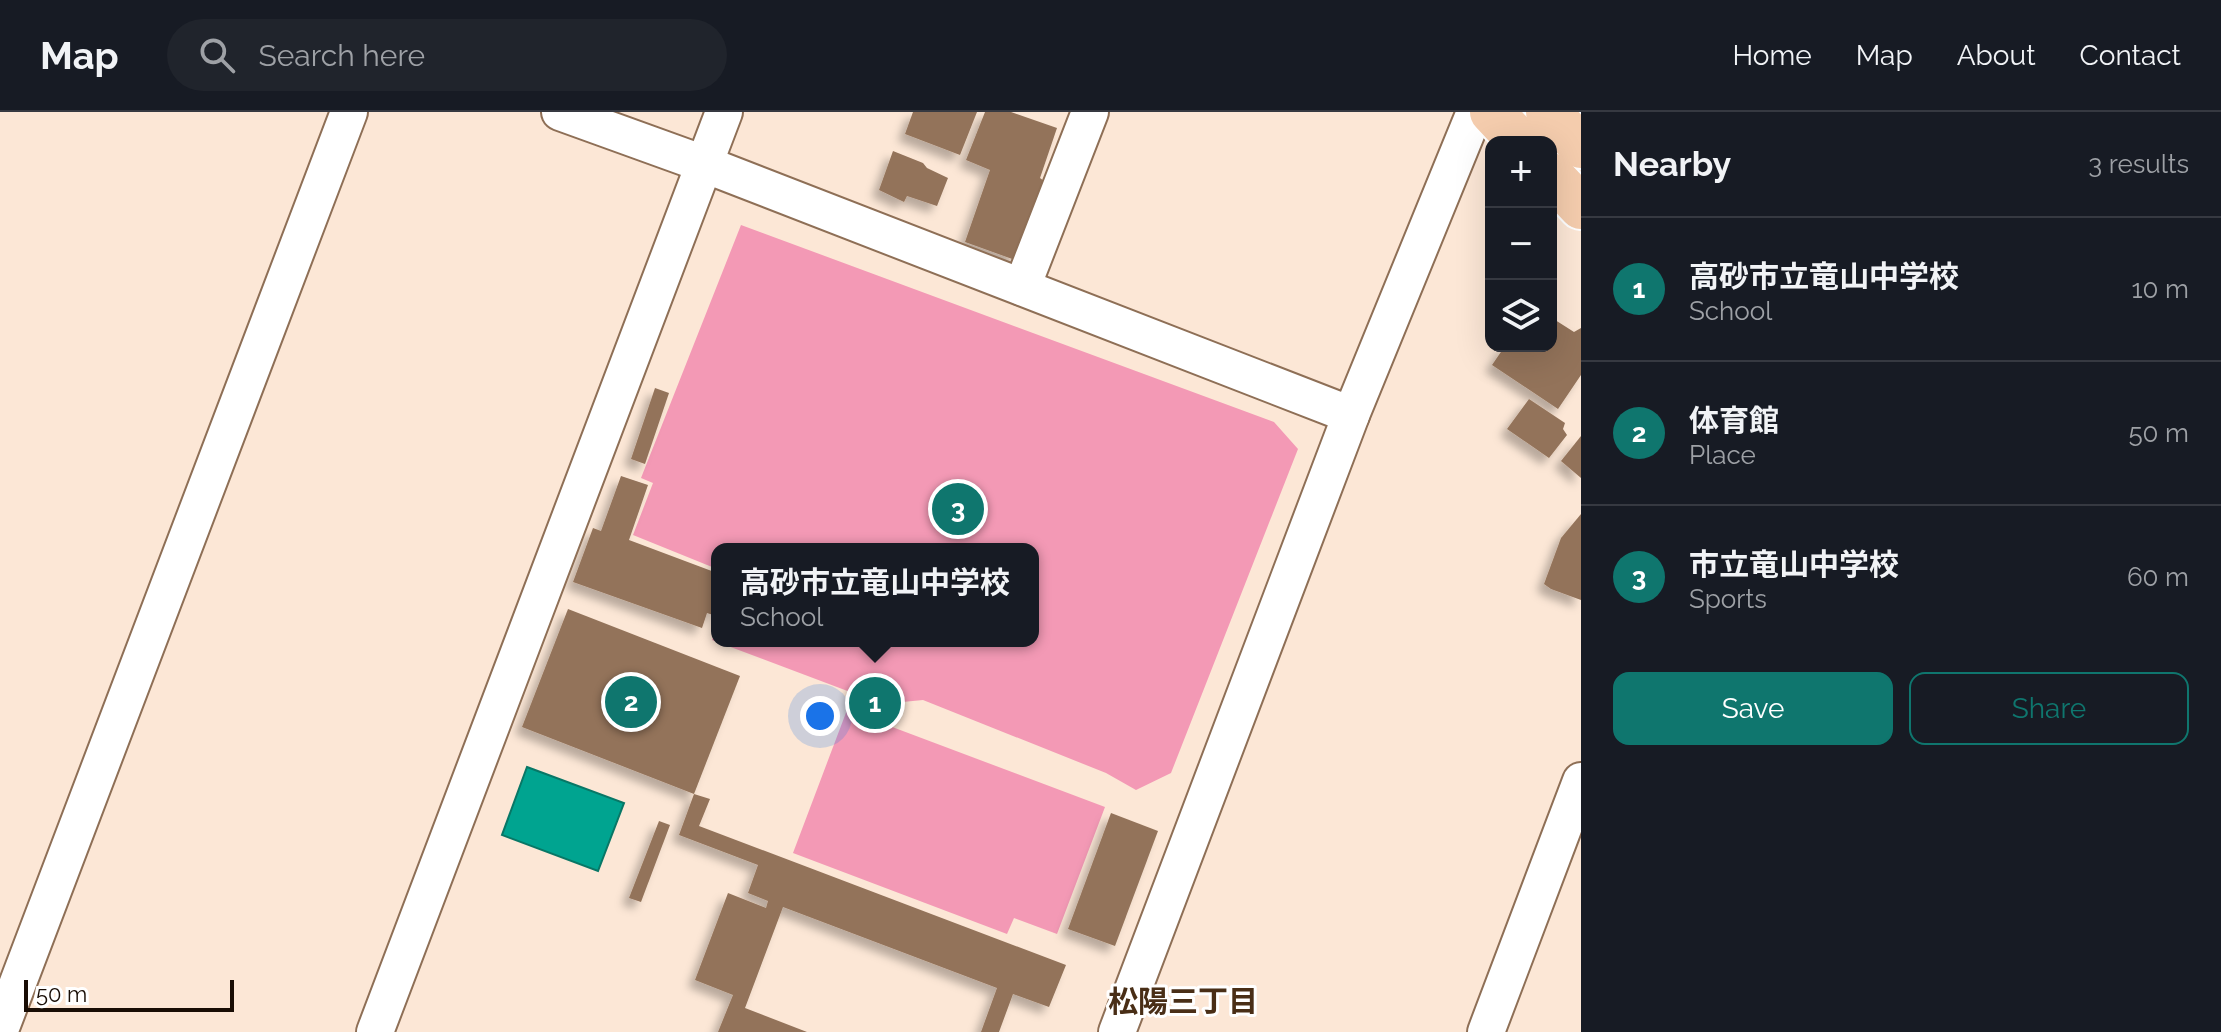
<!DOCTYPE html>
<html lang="en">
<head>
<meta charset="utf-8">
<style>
  :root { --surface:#171b24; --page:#20242c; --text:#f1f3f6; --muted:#9ea1a6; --line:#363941; --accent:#0f766e }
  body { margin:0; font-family:Raleway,"Noto Sans JP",sans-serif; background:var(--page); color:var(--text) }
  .controls { position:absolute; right:24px; top:24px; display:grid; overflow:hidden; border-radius:16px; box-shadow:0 8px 32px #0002 }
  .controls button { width:72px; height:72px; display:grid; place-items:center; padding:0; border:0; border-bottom:2px solid var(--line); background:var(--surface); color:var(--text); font:40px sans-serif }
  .scale { position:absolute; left:24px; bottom:20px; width:210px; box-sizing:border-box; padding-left:8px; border:4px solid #190d05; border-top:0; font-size:22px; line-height:28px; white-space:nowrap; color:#190d05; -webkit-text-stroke:6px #fff; paint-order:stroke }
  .you { position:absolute; left:820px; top:604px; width:28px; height:28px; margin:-20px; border:6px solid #fff; border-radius:50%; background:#1a73e8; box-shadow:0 0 0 12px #1a73e833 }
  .badge { display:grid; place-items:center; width:52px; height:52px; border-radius:50%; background:var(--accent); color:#fff; font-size:26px; font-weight:700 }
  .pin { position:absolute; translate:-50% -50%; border:4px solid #fff; box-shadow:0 2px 8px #0006 }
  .popup { position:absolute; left:711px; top:431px; width:328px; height:104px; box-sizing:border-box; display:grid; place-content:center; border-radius:16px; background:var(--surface); filter:drop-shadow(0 2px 6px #0005); font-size:26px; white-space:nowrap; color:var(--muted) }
  .popup b { font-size:30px; color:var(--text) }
  .popup::after { content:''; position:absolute; left:50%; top:100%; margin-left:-16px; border:16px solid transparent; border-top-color:var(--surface) }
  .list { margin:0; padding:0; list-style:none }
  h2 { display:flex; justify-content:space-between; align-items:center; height:104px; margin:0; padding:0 32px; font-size:34px }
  h2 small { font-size:26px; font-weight:400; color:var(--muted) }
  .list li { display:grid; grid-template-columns:52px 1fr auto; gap:24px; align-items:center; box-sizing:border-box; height:144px; padding:0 32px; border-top:2px solid var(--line) }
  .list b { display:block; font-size:30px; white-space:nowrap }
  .list p { margin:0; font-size:26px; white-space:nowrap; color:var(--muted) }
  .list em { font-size:26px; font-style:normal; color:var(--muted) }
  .actions { display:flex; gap:16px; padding:24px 32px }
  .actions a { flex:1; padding:18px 0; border:2px solid var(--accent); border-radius:16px; text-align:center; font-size:28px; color:var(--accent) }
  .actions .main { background:var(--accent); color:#fff }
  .icon { flex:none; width:44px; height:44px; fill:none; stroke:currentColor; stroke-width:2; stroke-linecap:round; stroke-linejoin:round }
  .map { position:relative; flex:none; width:1581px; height:920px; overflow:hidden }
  header { display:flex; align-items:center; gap:48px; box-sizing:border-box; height:112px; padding:0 40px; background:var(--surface); border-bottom:2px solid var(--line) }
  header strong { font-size:38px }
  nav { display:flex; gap:44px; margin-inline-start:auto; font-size:28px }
  .search { width:560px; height:72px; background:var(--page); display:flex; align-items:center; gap:20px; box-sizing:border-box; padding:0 28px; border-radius:44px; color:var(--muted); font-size:30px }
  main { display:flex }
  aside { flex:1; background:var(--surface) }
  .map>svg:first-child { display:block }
  .green { fill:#f399b5 }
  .water { fill:#00a490; stroke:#087766; stroke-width:2 }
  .building { fill:#93735a; filter:url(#shadow) }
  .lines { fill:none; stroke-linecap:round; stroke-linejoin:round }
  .minor-casing { stroke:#8e6f56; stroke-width:40 }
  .highway-casing { stroke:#fff; stroke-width:48 }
  .minor { stroke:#fff; stroke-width:36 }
  .highway { stroke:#f4ccad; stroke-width:44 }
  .labels { text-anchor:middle; stroke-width:6; stroke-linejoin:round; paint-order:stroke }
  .neighbourhood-label { font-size:30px; font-weight:bold; fill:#492e16; stroke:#fff }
</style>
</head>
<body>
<header>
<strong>Map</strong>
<div class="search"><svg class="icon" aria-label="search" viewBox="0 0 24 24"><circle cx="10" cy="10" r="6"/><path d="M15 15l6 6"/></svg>Search here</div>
<nav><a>Home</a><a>Map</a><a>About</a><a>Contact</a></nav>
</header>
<main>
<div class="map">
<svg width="1581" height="920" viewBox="0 0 1581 920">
  <defs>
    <filter id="shadow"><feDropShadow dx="-7" dy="7" stdDeviation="4" flood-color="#0004"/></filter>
  </defs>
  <rect width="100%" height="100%" fill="#fce7d6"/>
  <!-- green -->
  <g class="green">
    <polygon points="741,113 1274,310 1298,337 1171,661 1136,678 1106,661 923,588 882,592 712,528 717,516 717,529 1033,529 1033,437 717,437 717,457 633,423 653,371 641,366"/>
    <polygon points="847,598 1105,695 1057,822 1014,806 1007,822 793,741"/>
  </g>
  <!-- water -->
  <polygon class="water" points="527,655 624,691 598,759 502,723"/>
  <!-- building -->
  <g class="building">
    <polygon points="913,0 977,0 960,43 905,22"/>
    <polygon points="985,0 1011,0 1057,16 1040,66 1044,69 1015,148 965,130 990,58 966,48"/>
    <polygon points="893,39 923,51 927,56 948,66 937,94 907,84 904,90 879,78"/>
    <polygon points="1552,206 1574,220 1581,216 1581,263 1558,297 1492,253 1505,234 1551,234"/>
    <polygon points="655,276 669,281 645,352 631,347"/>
    <polygon points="1529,287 1565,311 1563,317 1567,323 1549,346 1507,317"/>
    <polygon points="1581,324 1581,366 1561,349"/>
    <polygon points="621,364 648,373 629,428 717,461 715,482 717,490 713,503 707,501 702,516 573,470 593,416 601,419"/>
    <polygon points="1581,402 1581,488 1551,477 1544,472 1561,426"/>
    <polygon points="568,497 740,564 694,682 522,615"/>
    <polygon points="694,682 710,687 699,714 1066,853 1049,895 1013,882 999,920 981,920 997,876 783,795 745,896 807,920 718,920 733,883 695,868 728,781 766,796 768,789 748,781 758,753 679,723"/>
    <polygon points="1111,701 1158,719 1115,834 1068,817"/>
    <polygon points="659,709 670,713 641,790 629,786"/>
  </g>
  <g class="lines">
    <defs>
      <g id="minor">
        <polyline points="560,0 704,52 1351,303"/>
        <polyline points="1022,175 1090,0"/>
        <polyline points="0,918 349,0"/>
        <polyline points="375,920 724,0"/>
        <polyline points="1117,920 1351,303 1475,0"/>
        <polyline points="1486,920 1581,669"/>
      </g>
      <g id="highway">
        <polyline points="1492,0 1520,30"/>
        <polyline points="1548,0 1581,34"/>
        <polyline points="1551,63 1581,95"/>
      </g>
    </defs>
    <!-- minor casing -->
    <use href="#minor" class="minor-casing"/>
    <!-- highway casing -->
    <use href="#highway" class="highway-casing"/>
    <!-- minor -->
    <use href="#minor" class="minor"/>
    <!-- highway -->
    <use href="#highway" class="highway"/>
  </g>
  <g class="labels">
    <!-- neighbourhood labels -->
    <g class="neighbourhood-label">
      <text x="1183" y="900">松陽三丁目</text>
    </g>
  </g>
</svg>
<div class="controls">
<button>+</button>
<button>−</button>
<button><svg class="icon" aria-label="layers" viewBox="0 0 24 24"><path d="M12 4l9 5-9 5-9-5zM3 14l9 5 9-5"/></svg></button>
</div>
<div class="scale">50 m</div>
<div class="you"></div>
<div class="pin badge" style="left:875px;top:591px">1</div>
<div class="popup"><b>高砂市立竜山中学校</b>School</div>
<div class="pin badge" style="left:631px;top:590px">2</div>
<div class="pin badge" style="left:958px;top:397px">3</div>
</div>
<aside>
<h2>Nearby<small>3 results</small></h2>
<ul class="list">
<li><span class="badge">1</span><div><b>高砂市立竜山中学校</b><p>School</p></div><em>10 m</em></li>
<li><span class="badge">2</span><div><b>体育館</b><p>Place</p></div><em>50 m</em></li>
<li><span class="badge">3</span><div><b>市立竜山中学校</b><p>Sports</p></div><em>60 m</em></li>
</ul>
<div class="actions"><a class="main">Save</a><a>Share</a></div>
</aside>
</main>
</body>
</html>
